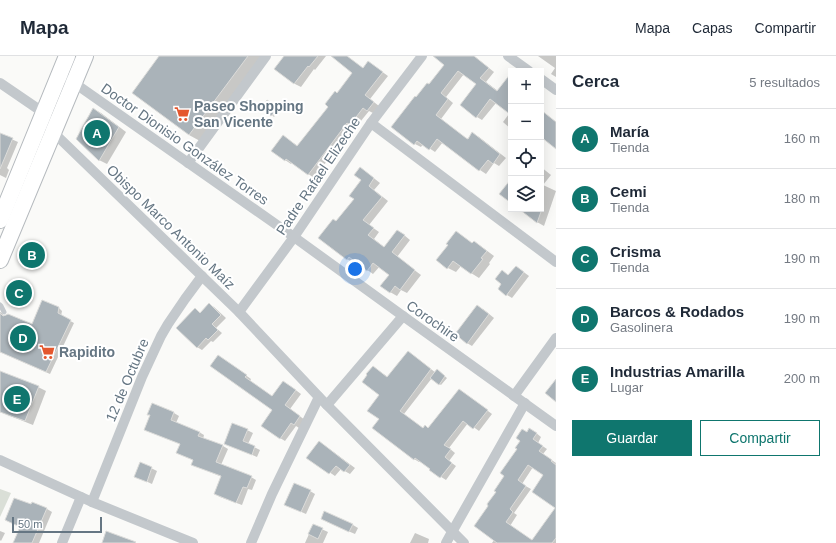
<!DOCTYPE html>
<html lang="es">
<head>
<meta charset="utf-8">
<style>
  :root { --surface:#fff; --page:#f2f2f3; --text:#1f2937; --muted:#747a83; --line:#e0e1e3; --accent:#0f766e }
  body { margin:0; font-family:Helvetica,sans-serif; background:var(--page); color:var(--text) }
  .controls { position:absolute; right:12px; top:12px; display:grid; overflow:hidden; border-radius:0px; box-shadow:0 4px 16px #0002 }
  .controls button { width:36px; height:36px; display:grid; place-items:center; padding:0; border:0; border-bottom:1px solid var(--line); background:var(--surface); color:var(--text); font:20px sans-serif }
  .scale { position:absolute; left:12px; bottom:10px; width:90px; box-sizing:border-box; padding-left:4px; border:2px solid #657683; border-top:0; font-size:11px; line-height:14px; white-space:nowrap; color:#657683; -webkit-text-stroke:3px #fff; paint-order:stroke }
  .you { position:absolute; left:355px; top:213px; width:14px; height:14px; margin:-10px; border:3px solid #fff; border-radius:50%; background:#1a73e8; box-shadow:0 0 0 6px #1a73e833 }
  .badge { display:grid; place-items:center; width:26px; height:26px; border-radius:50%; background:var(--accent); color:#fff; font-size:13px; font-weight:700 }
  .pin { position:absolute; translate:-50% -50%; border:2px solid #fff; box-shadow:0 1px 4px #0006 }
  .list { margin:0; padding:0; list-style:none }
  h2 { display:flex; justify-content:space-between; align-items:center; height:52px; margin:0; padding:0 16px; font-size:17px }
  h2 small { font-size:13px; font-weight:400; color:var(--muted) }
  .list li { display:grid; grid-template-columns:26px 1fr auto; gap:12px; align-items:center; box-sizing:border-box; height:60px; padding:0 16px; border-top:1px solid var(--line) }
  .list b { display:block; font-size:15px; white-space:nowrap }
  .list p { margin:0; font-size:13px; white-space:nowrap; color:var(--muted) }
  .list em { font-size:13px; font-style:normal; color:var(--muted) }
  .actions { display:flex; gap:8px; padding:12px 16px }
  .actions a { flex:1; padding:9px 0; border:1px solid var(--accent); border-radius:0px; text-align:center; font-size:14px; color:var(--accent) }
  .actions .main { background:var(--accent); color:#fff }
  .icon { flex:none; width:22px; height:22px; fill:none; stroke:currentColor; stroke-width:2; stroke-linecap:round; stroke-linejoin:round }
  .map { position:relative; flex:none; width:556px; height:487px; overflow:hidden }
  header { display:flex; align-items:center; gap:24px; box-sizing:border-box; height:56px; padding:0 20px; background:var(--surface); border-bottom:1px solid var(--line) }
  header strong { font-size:19px }
  nav { display:flex; gap:22px; margin-inline-start:auto; font-size:14px }
  main { display:flex }
  aside { flex:1; background:var(--surface) }
  .map>svg:first-child { display:block }
  .green { fill:#dadfd7 }
  .shadow { fill:#0003 }
  .building { fill:#aab3b9; stroke:#dcdcda; fill-rule:evenodd }
  .lines { fill:none; stroke-linecap:round; stroke-linejoin:round }
  .primary-casing { stroke:#b5babe; stroke-width:18 }
  .lane { stroke:#c3c8cc; stroke-width:5 }
  .street { stroke:#c3c8cc; stroke-width:10 }
  .primary { stroke:#fff; stroke-width:16 }
  .labels { text-anchor:middle; stroke-width:4; stroke-linejoin:round; paint-order:stroke }
  .poi-label { font-size:14px; font-weight:bold; fill:#657683; stroke:#fff; text-anchor:start }
  .street-label { font-size:14px; fill:#657683; stroke:#fff }
</style>
</head>
<body>
<header>
<strong>Mapa</strong>
<nav><a>Mapa</a><a>Capas</a><a>Compartir</a></nav>
</header>
<main>
<div class="map">
<svg width="556" height="487" viewBox="0 0 556 487">
  <rect width="100%" height="100%" fill="#fafaf8"/>
  <!-- green -->
  <polygon class="green" points="0,433 11,437 0,461"/>
  <!-- shadow -->
  <g class="shadow">
    <polygon points="160,0 263,0 200,85 189,79"/>
    <polygon points="293,0 326,0 315,14 314,13 301,31 295,28 275,13"/>
    <polygon points="333,0 347,0 363,13 374,10 388,20 370,43 379,50 373,57 369,55 356,71 354,70 314,122 292,106 291,108 285,104 284,81 298,90 329,50 338,38 354,17"/>
    <polygon points="443,0 474,0 494,16 486,26 498,35 511,22 511,49 496,47 482,64 477,61 477,28 464,18 446,41 453,47 441,63 468,84 473,78 479,81 506,102 499,110 494,107 486,118 480,114 443,86 435,96 423,88 421,91 415,88 393,71 416,42 429,29 446,8"/>
    <polygon points="538,0 556,0 556,21 551,18 555,12"/>
    <polygon points="270,46 279,54 274,61 272,59"/>
    <polygon points="93,53 101,57 126,76 107,108 99,104"/>
    <polygon points="511,55 511,73 503,66"/>
    <polygon points="0,78 18,86 7,112 9,114 6,122 0,119"/>
    <polygon points="541,111 551,119 543,129 556,135 544,170 537,166 521,153 541,153"/>
    <polygon points="366,116 380,127 374,134 388,145 369,169 379,176 374,183 385,192 404,179 410,184 397,201 421,219 407,237 401,234 397,240 390,236 390,218 380,210 373,218 355,205 354,207 347,203 337,166 355,143"/>
    <polygon points="456,176 473,188 474,186 482,191 494,200 489,207 490,208 479,222 471,217 461,210 456,216 448,212 438,204 449,189"/>
    <polygon points="521,214 529,220 512,242 507,239"/>
    <polygon points="209,248 214,251 226,262 216,272 222,277 213,286 211,285 202,294 197,291 195,253 201,257"/>
    <polygon points="59,252 62,255 61,260 74,267 50,318 0,296 0,256 2,257 4,261 32,270"/>
    <polygon points="483,253 494,262 472,290 467,287"/>
    <polygon points="413,299 436,317 439,316 447,322 441,329 432,322 404,358 423,373 425,370 429,372 464,337 492,358 479,375 468,367 449,392 455,397 449,405 456,410 446,424 430,414 431,413 420,405 419,406 414,403 380,363 380,339 373,311 388,321"/>
    <polygon points="223,303 251,323 250,325 273,341 289,329 301,338 290,353 305,364 299,372 296,370 285,385 280,382 274,354"/>
    <polygon points="0,316 38,331 46,335 33,369 0,356"/>
    <polygon points="174,357 179,360 176,367 199,376 204,379 203,383 223,390 228,393 221,409 251,421 256,424 252,434 248,433 242,449 220,441 215,438 222,421 198,411 194,404 181,388 149,358"/>
    <polygon points="247,374 253,377 248,388 260,394 257,401 230,390 225,388"/>
    <polygon points="535,376 541,381 538,387 547,393 543,398 556,407 555,409 556,410 556,451 544,419 533,411 522,428 531,433 514,457 517,459 510,470 533,485 556,473 556,487 492,487 494,484 490,449 506,420 518,392 527,377"/>
    <polygon points="324,389 355,412 350,418 341,413 335,420 307,401"/>
    <polygon points="141,407 157,415 152,428 141,423"/>
    <polygon points="310,435 315,438 306,458 290,451"/>
    <polygon points="31,450 47,453 52,456 39,487 14,487"/>
    <polygon points="327,466 353,469 358,472 355,478"/>
    <polygon points="313,469 328,476 323,487 305,487"/>
    <polygon points="0,475 5,477 1,485 0,484"/>
    <polygon points="415,477 429,483 428,487 410,487"/>
  </g>
  <!-- building -->
  <g class="building">
    <polygon points="159,0 248,0 189,79 132,37"/>
    <polygon points="284,0 318,0 309,11 308,10 294,28 274,13"/>
    <polygon points="331,0 347,0 363,12 368,5 383,16 365,39 374,46 367,55 363,52 350,69 347,67 308,119 286,103 285,105 271,95 283,79 297,90 328,51 325,48 335,35 337,37 352,17"/>
    <polygon points="433,0 474,0 489,12 480,22 497,35 511,17 511,59 490,43 476,62 460,49 476,28 458,15 441,37 448,43 436,59 466,82 468,83 472,76 500,98 493,108 488,104 479,115 437,83 429,94 417,85 414,89 391,71 415,40 416,41 427,27 429,28 444,9"/>
    <polygon points="267,44 278,52 271,60 261,52"/>
    <polygon points="93,52 119,71 99,105 76,83"/>
    <polygon points="541,54 556,66 556,93 541,81"/>
    <polygon points="0,77 13,82 0,113"/>
    <polygon points="360,111 374,122 369,130 382,141 363,164 374,172 368,179 384,191 397,174 405,179 392,196 415,214 400,234 395,230 390,237 380,230 389,219 373,207 367,215 349,201 347,204 318,182 333,163 336,165 354,143 349,140 361,124 354,119"/>
    <polygon points="511,123 511,147 499,138"/>
    <polygon points="519,153 542,153 537,167"/>
    <polygon points="456,175 472,187 474,185 487,195 481,202 483,203 471,218 453,205 447,213 436,204 448,189 446,188"/>
    <polygon points="516,210 524,216 506,240 498,233 501,228 495,223 502,214 508,219"/>
    <polygon points="42,244 59,251 58,257 71,264 46,316 0,296 0,257 3,260 6,259 8,258 32,268"/>
    <polygon points="209,247 221,259 212,268 218,274 208,284 206,282 197,292 176,272 195,252 200,257"/>
    <polygon points="477,249 489,258 467,288 455,278"/>
    <polygon points="408,295 431,313 400,355 423,372 425,369 428,372 459,333 488,354 473,373 463,365 444,389 451,393 445,401 452,407 440,422 429,414 430,413 415,402 414,404 372,372 379,363 367,355 379,339 362,326 367,319 366,318 373,310 387,321"/>
    <polygon points="218,299 247,319 245,321 272,340 283,325 296,334 285,349 300,360 294,369 291,367 280,383 261,370 272,354 210,310"/>
    <polygon points="437,313 445,320 439,329 430,322"/>
    <polygon points="0,315 39,330 25,365 0,356"/>
    <polygon points="556,323 556,346 545,337"/>
    <polygon points="152,347 174,356 171,364 200,376 198,380 223,389 216,406 252,420 247,432 243,431 236,447 214,438 221,420 191,409 193,404 176,397 180,388 144,374 150,359 147,359"/>
    <polygon points="232,367 248,373 243,385 255,390 252,399 224,388"/>
    <path d="M529,372L537,377L533,383L543,390L539,395L552,404L551,405L556,409V482L552,487H497L474,470L488,450L487,448L496,436L494,435L504,420L500,417L517,393L515,392L520,385L516,382L522,373L527,376ZM528,409L543,419L532,436L555,452L532,484L506,466L513,456L510,453L526,430L518,424Z"/>
    <polygon points="319,385 350,409 344,416 336,410 329,418 306,402"/>
    <polygon points="140,406 152,411 147,426 134,421"/>
    <polygon points="294,427 311,434 301,456 284,449"/>
    <polygon points="14,442 31,448 32,446 47,452 32,487 13,487 20,471 5,464"/>
    <polygon points="324,455 353,468 349,476 321,463"/>
    <polygon points="313,468 323,472 318,483 308,478"/>
    <polygon points="106,475 136,486 135,487 102,487"/>
  </g>
  <g class="lines">
    <defs>
      <g id="primary">
        <polyline points="0,164 67,0"/>
        <polyline points="0,204 85,0"/>
      </g>
    </defs>
    <!-- primary casing -->
    <use href="#primary" class="primary-casing"/>
    <!-- lane -->
    <polyline class="lane" points="0,249 1,250 4,256"/>
    <!-- street -->
    <g class="street">
      <polyline points="508,0 529,15"/>
      <polyline points="541,23 556,34"/>
      <polyline points="70,24 294,181 403,260 556,370"/>
      <polyline points="0,27 44,57 54,77 239,256 319,341 464,487"/>
      <polyline points="371,67 556,206"/>
      <polyline points="188,107 266,0"/>
      <polyline points="239,256 294,181 371,67 422,0"/>
      <polyline points="514,340 556,282"/>
      <polyline points="327,349 403,260"/>
      <polyline points="0,404 92,446 193,487"/>
      <polyline points="92,446 142,321 161,280 168,268 185,243 202,220"/>
      <polyline points="62,487 81,441"/>
      <polyline points="251,487 272,438 319,341"/>
      <polyline points="446,487 452,476 525,347"/>
    </g>
    <!-- primary -->
    <use href="#primary" class="primary"/>
  </g>
  <!-- icons -->
  <defs>
    <symbol id="supermarket-bare" viewBox="-9 -9 18 18"><path d="M-6-5.5h2.5l.6 2H6L4.5 2H-2.5L-4.4-4H-6ZM-1.5 3.2a1.3 1.3 0 1 0 .1 0ZM3 3.2a1.3 1.3 0 1 0 .1 0Z" fill="#e4572e" stroke="#fff" stroke-width="2.5" paint-order="stroke"/></symbol>
  </defs>
  <g fill-rule="evenodd">
    <use href="#supermarket-bare" x="171" y="47" width="22" height="22"/>
    <use href="#supermarket-bare" x="36" y="285" width="22" height="22"/>
  </g>
  <g class="labels">
    <!-- poi labels -->
    <g class="poi-label">
      <text x="194" y="55">Paseo Shopping<tspan x="194" dy="16">San Vicente</tspan></text>
      <text x="59" y="301">Rapidito</text>
    </g>
    <!-- street labels -->
    <g class="street-label">
      <text transform="translate(185 88) rotate(35)" y="5">Doctor Dionisio González Torres</text>
      <text transform="translate(318 120) rotate(-56)" y="5">Padre Rafael Elizeche</text>
      <text transform="translate(171 171) rotate(44)" y="5">Obispo Marco Antonio Maíz</text>
      <text transform="translate(433 265) rotate(35)" y="5">Corochire</text>
      <text transform="translate(127 324) rotate(-67)" y="5">12 de Octubre</text>
    </g>
  </g>
</svg>
<div class="controls">
<button>+</button>
<button>−</button>
<button><svg class="icon" aria-label="locate" viewBox="0 0 24 24"><circle cx="12" cy="12" r="6"/><path d="M12 2v4M12 18v4M2 12h4M18 12h4"/></svg></button>
<button><svg class="icon" aria-label="layers" viewBox="0 0 24 24"><path d="M12 4l9 5-9 5-9-5zM3 14l9 5 9-5"/></svg></button>
</div>
<div class="scale">50 m</div>
<div class="you"></div>
<div class="pin badge" style="left:97px;top:77px">A</div>
<div class="pin badge" style="left:32px;top:199px">B</div>
<div class="pin badge" style="left:19px;top:237px">C</div>
<div class="pin badge" style="left:23px;top:282px">D</div>
<div class="pin badge" style="left:17px;top:343px">E</div>
</div>
<aside>
<h2>Cerca<small>5 resultados</small></h2>
<ul class="list">
<li><span class="badge">A</span><div><b>María</b><p>Tienda</p></div><em>160 m</em></li>
<li><span class="badge">B</span><div><b>Cemi</b><p>Tienda</p></div><em>180 m</em></li>
<li><span class="badge">C</span><div><b>Crisma</b><p>Tienda</p></div><em>190 m</em></li>
<li><span class="badge">D</span><div><b>Barcos &amp; Rodados</b><p>Gasolinera</p></div><em>190 m</em></li>
<li><span class="badge">E</span><div><b>Industrias Amarilla</b><p>Lugar</p></div><em>200 m</em></li>
</ul>
<div class="actions"><a class="main">Guardar</a><a>Compartir</a></div>
</aside>
</main>
</body>
</html>
